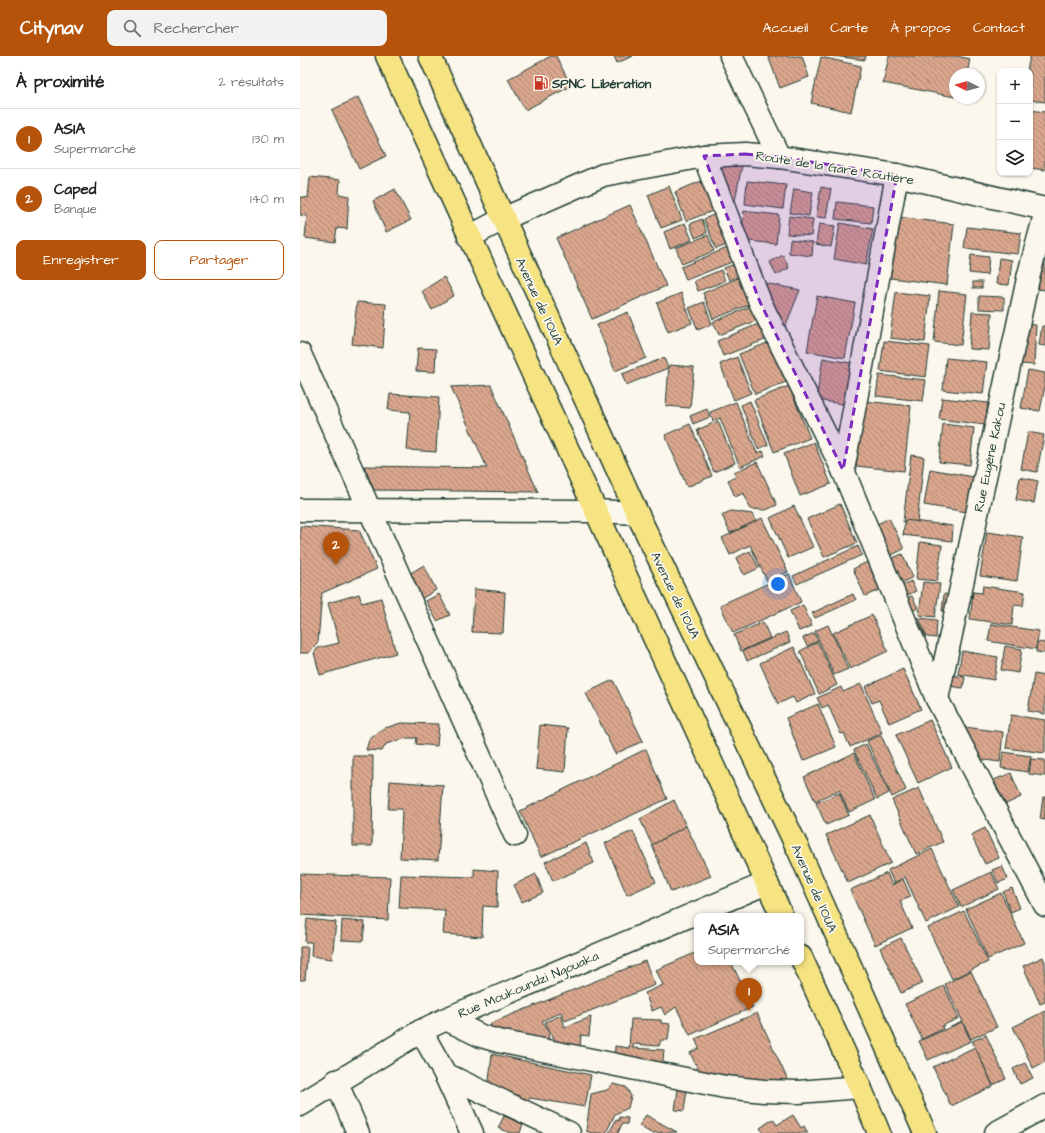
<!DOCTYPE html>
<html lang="fr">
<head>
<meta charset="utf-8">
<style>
  :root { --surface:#fff; --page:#f2f2f2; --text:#222; --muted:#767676; --line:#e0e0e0; --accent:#b45309 }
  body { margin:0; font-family:"Architects Daughter",sans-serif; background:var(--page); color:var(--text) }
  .controls { position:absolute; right:12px; top:12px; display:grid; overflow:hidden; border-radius:8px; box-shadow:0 1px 3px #0004 }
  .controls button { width:36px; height:36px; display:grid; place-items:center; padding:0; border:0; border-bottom:1px solid var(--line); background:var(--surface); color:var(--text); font:20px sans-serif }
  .compass { position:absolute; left:649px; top:12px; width:36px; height:36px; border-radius:50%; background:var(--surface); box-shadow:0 1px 3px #0004; rotate:275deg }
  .you { position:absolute; left:478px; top:528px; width:14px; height:14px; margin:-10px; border:3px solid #fff; border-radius:50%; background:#1a73e8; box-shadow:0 0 0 6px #1a73e833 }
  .badge { display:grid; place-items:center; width:26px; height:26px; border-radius:50%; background:var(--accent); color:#fff; font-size:13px; font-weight:700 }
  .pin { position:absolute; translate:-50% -33px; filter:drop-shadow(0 1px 2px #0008) }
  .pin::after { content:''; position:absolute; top:21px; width:14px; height:12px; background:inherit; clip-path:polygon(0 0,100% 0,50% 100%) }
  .popup { position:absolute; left:394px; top:857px; width:110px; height:52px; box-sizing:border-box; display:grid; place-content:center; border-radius:8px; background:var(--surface); filter:drop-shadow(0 1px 3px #0005); font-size:13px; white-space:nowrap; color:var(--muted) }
  .popup b { font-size:15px; color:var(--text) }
  .popup::after { content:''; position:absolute; left:50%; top:100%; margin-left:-8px; border:8px solid transparent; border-top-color:var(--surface) }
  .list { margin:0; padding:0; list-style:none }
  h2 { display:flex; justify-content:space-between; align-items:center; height:52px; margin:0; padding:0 16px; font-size:17px }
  h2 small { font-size:13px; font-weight:400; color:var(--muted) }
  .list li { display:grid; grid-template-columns:26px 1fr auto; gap:12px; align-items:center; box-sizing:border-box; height:60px; padding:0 16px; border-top:1px solid var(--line) }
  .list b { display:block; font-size:15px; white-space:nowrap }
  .list p { margin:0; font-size:13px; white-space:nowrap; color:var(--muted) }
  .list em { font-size:13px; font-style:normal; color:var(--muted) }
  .actions { display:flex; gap:8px; padding:12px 16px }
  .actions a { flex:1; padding:9px 0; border:1px solid var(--accent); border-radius:8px; text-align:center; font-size:14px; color:var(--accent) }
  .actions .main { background:var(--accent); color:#fff }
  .icon { flex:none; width:22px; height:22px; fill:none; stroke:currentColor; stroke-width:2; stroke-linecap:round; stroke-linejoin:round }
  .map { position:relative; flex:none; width:745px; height:1077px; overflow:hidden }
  header { display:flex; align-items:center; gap:24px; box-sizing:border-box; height:56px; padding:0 20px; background:var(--accent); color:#fff }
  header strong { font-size:19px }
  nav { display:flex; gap:22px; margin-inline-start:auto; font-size:14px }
  .search { width:280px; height:36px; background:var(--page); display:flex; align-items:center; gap:10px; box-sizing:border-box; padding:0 14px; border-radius:8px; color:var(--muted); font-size:15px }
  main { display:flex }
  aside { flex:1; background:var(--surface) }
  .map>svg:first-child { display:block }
  .building { fill:url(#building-back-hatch); stroke:#1f3d34 }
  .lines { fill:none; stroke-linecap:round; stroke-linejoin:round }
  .minor-casing { stroke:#1f3d34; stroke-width:25 }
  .major-casing { stroke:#1f3d34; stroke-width:25 }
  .minor { stroke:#fbf7ec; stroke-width:22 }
  .major { stroke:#f6e381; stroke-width:22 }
  .marked { fill:#7b2cbf; fill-opacity:0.2; stroke:#7b2cbf; stroke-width:3; stroke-dasharray:8 5; stroke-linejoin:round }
  .labels { text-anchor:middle; stroke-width:3.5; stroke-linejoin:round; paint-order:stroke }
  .poi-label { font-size:13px; font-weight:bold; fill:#1f3d34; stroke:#fbf7ec; text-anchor:start }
  .street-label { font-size:13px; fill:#1f3d34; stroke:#fbf7ec }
</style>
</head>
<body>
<header>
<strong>Citynav</strong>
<div class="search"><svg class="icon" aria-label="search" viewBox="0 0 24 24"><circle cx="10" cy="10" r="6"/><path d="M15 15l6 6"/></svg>Rechercher</div>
<nav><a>Accueil</a><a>Carte</a><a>À propos</a><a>Contact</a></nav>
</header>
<main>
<aside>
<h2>À proximité<small>2 résultats</small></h2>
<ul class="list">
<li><span class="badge">1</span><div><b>ASIA</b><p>Supermarché</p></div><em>130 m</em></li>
<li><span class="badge">2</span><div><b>Caped</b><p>Banque</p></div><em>140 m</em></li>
</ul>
<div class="actions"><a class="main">Enregistrer</a><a>Partager</a></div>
</aside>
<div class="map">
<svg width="745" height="1077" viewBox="0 0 745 1077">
  <defs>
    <pattern id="building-back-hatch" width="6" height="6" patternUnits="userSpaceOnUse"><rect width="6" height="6" fill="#d9a58d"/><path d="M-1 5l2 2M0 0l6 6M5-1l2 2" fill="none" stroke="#af8874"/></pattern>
  </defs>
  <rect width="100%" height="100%" fill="#fbf7ec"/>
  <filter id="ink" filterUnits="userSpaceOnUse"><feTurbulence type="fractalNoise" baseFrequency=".025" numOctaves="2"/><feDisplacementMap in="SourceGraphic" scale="8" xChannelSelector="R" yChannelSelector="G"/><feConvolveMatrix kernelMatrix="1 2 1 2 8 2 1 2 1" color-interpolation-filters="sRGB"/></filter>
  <g filter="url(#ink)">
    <!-- building -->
    <g class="building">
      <polygon points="251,0 256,0 271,30 225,54 208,23"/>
      <polygon points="314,0 333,0 317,7"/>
      <polygon points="468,0 502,0 509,21 480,32"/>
      <polygon points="533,0 566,0 565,4"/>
      <polygon points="589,0 657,0 670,3 667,18 655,18 655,41 583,27"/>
      <polygon points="730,0 745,0 745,46 730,44 730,15 727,15"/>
      <polygon points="521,1 561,10 551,56 511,47"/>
      <polygon points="58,41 86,100 59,113 32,54"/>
      <polygon points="730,54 745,56 745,114 730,112"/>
      <polygon points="412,105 442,109 433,155"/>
      <polygon points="10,121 40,124 39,138 49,140 47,173 37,172 35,186 5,182 7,160 0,159 0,141 8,142"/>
      <polygon points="406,123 418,153 386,165 375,136"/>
      <polygon points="447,125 486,129 483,153 445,148"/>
      <polygon points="369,130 382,164 361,172 348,139"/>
      <polygon points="521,131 531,133 526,162 516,161"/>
      <polygon points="95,133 111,164 86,176 73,145"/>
      <polygon points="494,133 513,136 509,160 490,157"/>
      <polygon points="537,146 573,150 571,167 535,163"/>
      <polygon points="330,149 366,230 292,263 256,182"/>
      <polygon points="444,155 479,159 476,188 441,184"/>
      <polygon points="420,156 432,187 416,193 404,163"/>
      <polygon points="489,160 513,163 511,180 487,178"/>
      <polygon points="590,160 654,168 647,229 583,221"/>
      <polygon points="402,163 407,177 395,182 390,168"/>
      <polygon points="385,167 392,184 370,193 364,176"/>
      <polygon points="540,167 573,173 566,209 534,203"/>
      <polygon points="519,168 535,170 531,191 516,188"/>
      <polygon points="667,171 721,177 718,198 664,192"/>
      <polygon points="408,179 414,195 382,208 376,192"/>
      <polygon points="490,183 513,186 512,200 489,197"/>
      <polygon points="745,189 745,234 737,233"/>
      <polygon points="432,190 437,204 386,224 381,211"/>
      <polygon points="483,199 489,212 476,219 470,206"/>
      <polygon points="671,199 689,201 687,219 669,217"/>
      <polygon points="699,202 712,204 709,229 696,228"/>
      <polygon points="440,206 445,218 429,224 424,212"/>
      <polygon points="421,214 425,225 398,235 394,225"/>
      <polygon points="445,219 456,246 413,263 403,237"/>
      <polygon points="144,221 154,239 132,254 122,235"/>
      <rect x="673" y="226" width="9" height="6"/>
      <polygon points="464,227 500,234 484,274"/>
      <polygon points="639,235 667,238 661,289 634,286"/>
      <polygon points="596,236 630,240 625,286 590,282"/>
      <polygon points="381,237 392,267 368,276 357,247"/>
      <polygon points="517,240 555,247 545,302 507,295"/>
      <polygon points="679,240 704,241 704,254 679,253"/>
      <polygon points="57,246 86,248 83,292 52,288"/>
      <polygon points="404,246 412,268 398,274 389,252"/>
      <polygon points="456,248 461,263 419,279 413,266"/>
      <polygon points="328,256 346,302 315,315 297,269"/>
      <polygon points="672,256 692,257 689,294 669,293"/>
      <polygon points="461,267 467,283 423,300 417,285"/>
      <polygon points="721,268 736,269 734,309 719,308"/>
      <polygon points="742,270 745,270 745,290 739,289"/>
      <polygon points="584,285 630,290 626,321 580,315"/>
      <polygon points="470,286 486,326 455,338 439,298"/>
      <polygon points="118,292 136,293 135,316 116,315"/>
      <polygon points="437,301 451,337 434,344 420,308"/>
      <polygon points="364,302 368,312 326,329 322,318"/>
      <polygon points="523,302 556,308 549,349 516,344"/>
      <polygon points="646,302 687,306 683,338 643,334"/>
      <polygon points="369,309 394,311 390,352 366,350"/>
      <polygon points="728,314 745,317 745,330 740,355 721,352"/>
      <polygon points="579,319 626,324 623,345 576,340"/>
      <polygon points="191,329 238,436 74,434 64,410 187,412 151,331"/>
      <polygon points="489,330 510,382 474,396 454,344"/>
      <polygon points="90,338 139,341 136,396 107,394 110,356 88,354"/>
      <polygon points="642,342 688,347 685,369 639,363"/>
      <polygon points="450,345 468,389 458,393 441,349"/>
      <polygon points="564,345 611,350 604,415 556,410"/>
      <polygon points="436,346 457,397 463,395 465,400 440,411 420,362 413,365 410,356"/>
      <polygon points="407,353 410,361 393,368 390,360"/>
      <polygon points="418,365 435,407 414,416 397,374"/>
      <polygon points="390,368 412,420 387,431 365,379"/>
      <polygon points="643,368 674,372 670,409 639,406"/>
      <polygon points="728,376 744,379 737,416 721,413"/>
      <polygon points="514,386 531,428 500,440 484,398"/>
      <polygon points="611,399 624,401 617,467 603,466"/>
      <polygon points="457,406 477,449 466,454 450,453 444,437 435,441 428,424 436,421 434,416"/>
      <polygon points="630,413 679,422 673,457 624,449"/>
      <polygon points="720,421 738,425 734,447 716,444"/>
      <polygon points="540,448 557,487 524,501 507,463"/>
      <polygon points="494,450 513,491 488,502 470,462"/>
      <polygon points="431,455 452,458 456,465 430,477 422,459"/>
      <polygon points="462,462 488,516 467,525 450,489 430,499 422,482"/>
      <polygon points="589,462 604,493 583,503 568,473"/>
      <polygon points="605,464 653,470 652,485 603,479"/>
      <polygon points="0,470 59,474 77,513 22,537 18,586 9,597 0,597"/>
      <polygon points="687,476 723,481 717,525 680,520"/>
      <polygon points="620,486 642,489 637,525 616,523"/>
      <polygon points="558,490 562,499 497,528 493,520"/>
      <polygon points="450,495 459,512 444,519 436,502"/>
      <polygon points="602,498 613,521 595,530 584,506"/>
      <polygon points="569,505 582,533 565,540 553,513"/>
      <polygon points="124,509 136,534 121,543 109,518"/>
      <polygon points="489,518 501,546 433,577 420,549"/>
      <polygon points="611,525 616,535 602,542 597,532"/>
      <polygon points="623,526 640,528 635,561 619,559"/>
      <polygon points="683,530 725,536 723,550 714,549 712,569 670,563 673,536 682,537"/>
      <polygon points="174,533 205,536 203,577 172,576"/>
      <polygon points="59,538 62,547 81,542 96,597 20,619 14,597 18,592 39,587 28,547"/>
      <polygon points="139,538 150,559 137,565 126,545"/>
      <polygon points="553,538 556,544 515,562 512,557"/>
      <polygon points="644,538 652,539 650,556 642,555"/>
      <polygon points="612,540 618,552 610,556 605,543"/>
      <polygon points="503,549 512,570 499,575 490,555"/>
      <polygon points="572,559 588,595 550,613 533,577"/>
      <polygon points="617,561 626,581 620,583 611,564"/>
      <polygon points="619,562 637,564 636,582 627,581"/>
      <polygon points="463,566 470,582 441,595 434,579"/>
      <polygon points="691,568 739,575 736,593 688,585"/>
      <polygon points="528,569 548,613 534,619 515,575"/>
      <polygon points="486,576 490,586 447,605 443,595"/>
      <polygon points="514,577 518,585 507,590 503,582"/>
      <polygon points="518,586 537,629 519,638 500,595"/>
      <polygon points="737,586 745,587 745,597 736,596"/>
      <polygon points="705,590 722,593 718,617 701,614"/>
      <polygon points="494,591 515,638 496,647 493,641 478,648 460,607"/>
      <polygon points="662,595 698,601 694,624 658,618"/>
      <polygon points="603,613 621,653 589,667 579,644 572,647 565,631"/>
      <polygon points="734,618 745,620 745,658 728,655"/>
      <polygon points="651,619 665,621 663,632 649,630"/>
      <polygon points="313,624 343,685 315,698 286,637"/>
      <polygon points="561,628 582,677 550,691 544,677 541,678 528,649 522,652 517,642 541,631 543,636"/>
      <polygon points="518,648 536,691 503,705 486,662"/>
      <polygon points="711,659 745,664 745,697 706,692"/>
      <polygon points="630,664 652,711 618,727 596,679"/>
      <polygon points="101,667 139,668 137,690 116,688 117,682 107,682 86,688 82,695 66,694 69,684 82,673"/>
      <polygon points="240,669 268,672 265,716 236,713"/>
      <polygon points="665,671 703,676 700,706 678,703"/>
      <polygon points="581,679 606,734 592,741 567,685"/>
      <polygon points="566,688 589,737 577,743 554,694"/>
      <polygon points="346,693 367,743 241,801 220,755"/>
      <polygon points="703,696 731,700 728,716 701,712"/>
      <polygon points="554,697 575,744 549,756 539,734 515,745 504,721"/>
      <polygon points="53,700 73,700 72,790 53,790"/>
      <polygon points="731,703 745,704 745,720 729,718"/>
      <polygon points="711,717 721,741 704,749 694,724"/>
      <polygon points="90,725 143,729 138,804 100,802 102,753 88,753"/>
      <polygon points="619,732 643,786 616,798 592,744"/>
      <polygon points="539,737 549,759 526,769 516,747"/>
      <polygon points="743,741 745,741 745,764 740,763"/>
      <polygon points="374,744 386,770 352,789 340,763"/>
      <polygon points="570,759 591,807 548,827 526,779"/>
      <polygon points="386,770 411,820 371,836 352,789"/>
      <polygon points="685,772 699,802 685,808 671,779"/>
      <polygon points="333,775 356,826 327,839 305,787"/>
      <polygon points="286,787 294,807 253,825 245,806"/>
      <polygon points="632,793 659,851 626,867 605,821 594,827 588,814"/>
      <polygon points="702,810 708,823 698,827 692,814"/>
      <polygon points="174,813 198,815 197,851 183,850 182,881 143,878 145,854 99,852 101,819 174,821"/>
      <polygon points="691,816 699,833 661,851 653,834"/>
      <polygon points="587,817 592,829 603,823 611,841 600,845 612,872 575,889 550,834"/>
      <polygon points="0,818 90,821 88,864 0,859"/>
      <polygon points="236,818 243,837 222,846 214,829"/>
      <polygon points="712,832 720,852 711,856 703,836"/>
      <polygon points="701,837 724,887 688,903 666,853"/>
      <polygon points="664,855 688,906 652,923 628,872"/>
      <polygon points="7,863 36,866 32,903 11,900 12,886 5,886"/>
      <polygon points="42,864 65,866 63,885 41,884"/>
      <polygon points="601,882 623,927 601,937 580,892"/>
      <polygon points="0,891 8,891 5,924 0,924"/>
      <polygon points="397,896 397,906 431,906 453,951 390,979 376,951 365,959 361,951 352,955 345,937 363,929 356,914"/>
      <polygon points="743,901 745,906 745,946 740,948 723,910"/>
      <polygon points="345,905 355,929 265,965 261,956 242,965 249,975 248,987 190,982 191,967"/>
      <polygon points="671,915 697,971 671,983 645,928"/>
      <polygon points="644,930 659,962 642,970 643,973 622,983 605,948"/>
      <polygon points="745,955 745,1006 733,1012 713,971"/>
      <polygon points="457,957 490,1029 403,1023 390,997 399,992 395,983"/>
      <polygon points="261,959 265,971 291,961 289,980 281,979 280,992 258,990 245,966"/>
      <polygon points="331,963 361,964 361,967 370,968 368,984 361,984 359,990 333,988 333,992 364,994 362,1016 314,1005 315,990 329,992"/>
      <polygon points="662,966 671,985 628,1004 619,985"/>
      <polygon points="686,979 706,1023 693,1029 672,985"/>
      <polygon points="675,991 693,1030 651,1050 633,1011"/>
      <polygon points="192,998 291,1019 285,1051 230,1042 223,1047 188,1033"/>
      <polygon points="725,1007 733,1022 720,1028 713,1013"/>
      <polygon points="313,1028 326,1031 331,1040 328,1052 315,1058 306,1077 292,1077 286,1075 291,1038 307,1034"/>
      <polygon points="378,1033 387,1034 384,1055 375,1054"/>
      <polygon points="346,1059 377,1076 351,1077 339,1070"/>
      <polygon points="493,1059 501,1072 504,1070 508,1077 464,1077 460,1072 473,1063 477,1069"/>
      <polygon points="204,1060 223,1068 220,1077 211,1077 198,1072"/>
      <polygon points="319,1061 328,1062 327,1068 322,1068 318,1077 309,1077 316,1064 319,1065"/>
    </g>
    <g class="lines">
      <defs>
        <g id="minor">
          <polyline points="431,0 479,101"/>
          <polyline points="404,100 460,246 543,414 637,643 745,849"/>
          <polyline points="169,181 203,163 303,119 404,100 445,98 479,101 597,119 745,153"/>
          <polyline points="0,298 215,779"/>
          <polyline points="543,414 597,119"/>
          <polyline points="0,454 296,455 337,457"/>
          <polyline points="637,643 729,218 745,159"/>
          <polyline points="146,963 181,980 198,985 425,1031 464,1035 498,1036 560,1031"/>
          <polyline points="121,975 145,1018 172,1077"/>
          <polyline points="145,1018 269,1077"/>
          <polyline points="36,1025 58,1077"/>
          <polyline points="0,1049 121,975 146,963 467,827"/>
          <polyline points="696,1077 745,1050"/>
        </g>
        <g id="major">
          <polyline points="87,0 482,860"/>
          <polyline points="130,0 337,457 499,795 625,1077"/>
          <polyline points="501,901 560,1031 579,1077"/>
        </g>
      </defs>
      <!-- minor casing -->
      <use href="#minor" class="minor-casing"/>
      <!-- major casing -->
      <use href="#major" class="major-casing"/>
      <!-- minor -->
      <use href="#minor" class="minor"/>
      <!-- major -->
      <use href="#major" class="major"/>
    </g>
  </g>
  <!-- marked area -->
  <path class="marked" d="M445,98L479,101L597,119L543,414L460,246L404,100Z"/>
  <!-- icons -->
  <defs>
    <symbol id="fuel-bare" viewBox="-9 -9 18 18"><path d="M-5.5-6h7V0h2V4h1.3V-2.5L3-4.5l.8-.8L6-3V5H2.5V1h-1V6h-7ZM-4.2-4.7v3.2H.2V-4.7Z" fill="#c8321e" stroke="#fbf7ec" stroke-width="2.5" paint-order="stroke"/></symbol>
  </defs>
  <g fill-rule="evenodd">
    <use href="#fuel-bare" x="231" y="17" width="20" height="20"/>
  </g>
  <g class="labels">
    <!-- poi labels -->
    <g class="poi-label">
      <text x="252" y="32">SPNC Libération</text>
    </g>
    <!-- street labels -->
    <g class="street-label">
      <text transform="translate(535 111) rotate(9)" y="5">Route de la Gare Routière</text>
      <text transform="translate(240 245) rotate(65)" y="5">Avenue de l'OUA</text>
      <text transform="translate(689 401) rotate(-78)" y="5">Rue Eugène Kakou</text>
      <text transform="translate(376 539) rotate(64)" y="5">Avenue de l'OUA</text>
      <text transform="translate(515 832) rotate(66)" y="5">Avenue de l'OUA</text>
      <text transform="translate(228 928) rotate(-23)" y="5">Rue Moukoundzi Ngouaka</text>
    </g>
  </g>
</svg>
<div class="controls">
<button>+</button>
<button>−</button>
<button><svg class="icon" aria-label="layers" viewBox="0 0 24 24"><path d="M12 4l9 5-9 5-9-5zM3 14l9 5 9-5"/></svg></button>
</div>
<svg class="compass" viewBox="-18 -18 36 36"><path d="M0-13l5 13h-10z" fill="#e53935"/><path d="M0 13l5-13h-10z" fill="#767676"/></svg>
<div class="you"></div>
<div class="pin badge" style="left:449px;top:955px">1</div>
<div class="popup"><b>ASIA</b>Supermarché</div>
<div class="pin badge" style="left:36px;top:509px">2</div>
</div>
</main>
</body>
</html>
